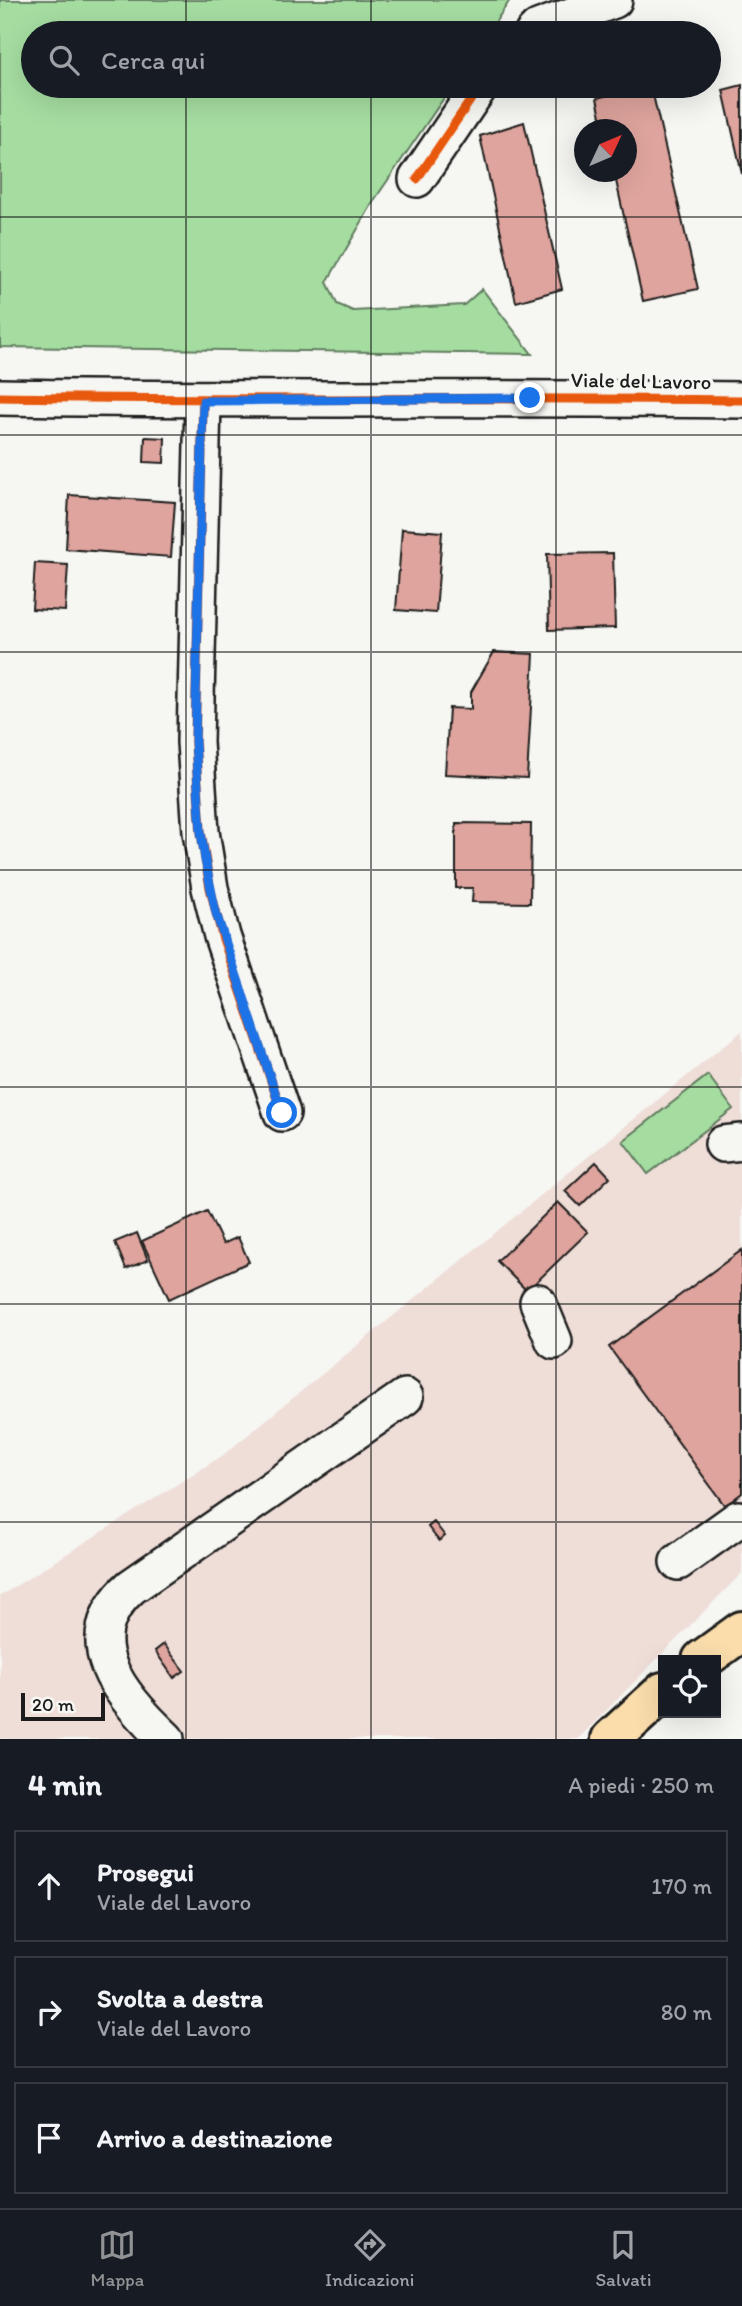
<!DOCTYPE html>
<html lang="it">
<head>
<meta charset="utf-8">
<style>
  :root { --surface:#171b24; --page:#242831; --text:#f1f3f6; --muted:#9ea1a6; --line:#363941; --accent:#919294 }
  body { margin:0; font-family:Itim,sans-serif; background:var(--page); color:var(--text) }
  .controls { position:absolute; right:21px; bottom:21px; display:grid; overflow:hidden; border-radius:0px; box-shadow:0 7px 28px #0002 }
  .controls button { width:63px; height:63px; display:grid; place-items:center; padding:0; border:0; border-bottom:2px solid var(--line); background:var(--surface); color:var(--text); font:35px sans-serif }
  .compass { position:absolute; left:574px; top:119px; width:63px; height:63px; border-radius:50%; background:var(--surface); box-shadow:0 7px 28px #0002; rotate:46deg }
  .scale { position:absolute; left:21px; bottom:18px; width:84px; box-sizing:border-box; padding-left:7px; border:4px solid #1c1c1c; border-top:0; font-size:19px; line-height:24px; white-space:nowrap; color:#1c1c1c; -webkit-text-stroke:5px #f6f6f2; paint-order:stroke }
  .stop { position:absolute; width:21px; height:21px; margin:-16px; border:5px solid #1a73e8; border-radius:50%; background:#fff }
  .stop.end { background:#1a73e8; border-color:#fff; box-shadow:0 2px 7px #0008 }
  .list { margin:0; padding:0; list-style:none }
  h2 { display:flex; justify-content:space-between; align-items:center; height:91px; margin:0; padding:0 28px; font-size:30px }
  h2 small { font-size:23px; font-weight:400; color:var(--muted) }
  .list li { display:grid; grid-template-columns:46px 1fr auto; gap:21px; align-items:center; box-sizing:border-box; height:112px; margin:0 14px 14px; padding:0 14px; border:2px solid var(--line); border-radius:0px }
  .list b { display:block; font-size:26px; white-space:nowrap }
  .list p { margin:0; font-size:23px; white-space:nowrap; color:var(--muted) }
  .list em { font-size:23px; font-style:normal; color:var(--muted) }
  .icon { flex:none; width:38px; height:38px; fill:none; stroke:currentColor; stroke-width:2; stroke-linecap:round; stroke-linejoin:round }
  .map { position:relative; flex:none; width:742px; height:1739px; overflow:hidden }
  .search { position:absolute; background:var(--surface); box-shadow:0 7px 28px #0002; left:21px; right:21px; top:21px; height:77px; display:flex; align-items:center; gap:18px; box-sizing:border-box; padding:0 24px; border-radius:38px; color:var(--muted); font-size:26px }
  .sheet { height:469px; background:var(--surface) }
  nav { display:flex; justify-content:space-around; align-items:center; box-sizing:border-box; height:98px; border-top:2px solid var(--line); background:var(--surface); font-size:19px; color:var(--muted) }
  nav a { display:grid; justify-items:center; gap:4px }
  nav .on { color:var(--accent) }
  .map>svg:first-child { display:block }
  .built { fill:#efddd8 }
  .green { fill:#a5dda1; stroke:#607c5e; stroke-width:2 }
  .building { fill:#dea49d; stroke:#1c1c1c; stroke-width:2 }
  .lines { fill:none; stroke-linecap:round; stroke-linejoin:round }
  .minor-casing { stroke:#1c1c1c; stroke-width:40 }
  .major-casing { stroke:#1c1c1c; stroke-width:44 }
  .minor { stroke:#f6f6f2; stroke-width:35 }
  .major { stroke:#faddab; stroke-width:38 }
  .cycleway-casing { stroke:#f6f6f2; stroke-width:13 }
  .cycleway { stroke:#e8590c; stroke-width:9 }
  .route { stroke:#1a73e8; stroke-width:9 }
  .grid { fill:none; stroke:#1c1c1c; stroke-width:2; stroke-opacity:0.55 }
  .labels { text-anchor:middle; stroke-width:7; stroke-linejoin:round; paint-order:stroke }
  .street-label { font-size:21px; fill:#1c1c1c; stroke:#f6f6f2 }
</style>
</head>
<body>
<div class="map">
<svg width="742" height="1739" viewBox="0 0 742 1739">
  <rect width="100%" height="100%" fill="#f6f6f2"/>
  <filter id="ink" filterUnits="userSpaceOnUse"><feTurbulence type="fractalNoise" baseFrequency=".0143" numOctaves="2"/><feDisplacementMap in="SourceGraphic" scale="14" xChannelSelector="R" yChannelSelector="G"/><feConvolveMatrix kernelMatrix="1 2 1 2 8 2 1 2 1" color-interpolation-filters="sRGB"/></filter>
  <g filter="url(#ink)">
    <!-- built -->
    <polygon class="built" points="742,1031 742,1573 578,1739 0,1739 0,1596 222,1456"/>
    <!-- green -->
    <g class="green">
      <polygon points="0,0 510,0 488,33 33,33 33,86 452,86 375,199 327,282 337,304 353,311 464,305 482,289 532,354 0,347"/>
      <polygon points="708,1075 733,1109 648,1174 623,1141"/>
    </g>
    <!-- building -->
    <g class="building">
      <polygon points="742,85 742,174 723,90"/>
      <polygon points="642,86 651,86 698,289 643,301 614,172 626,172 626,130 604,130 597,98"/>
      <polygon points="524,122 562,289 516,302 480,136"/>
      <polygon points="145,437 165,438 164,463 144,462"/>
      <polygon points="69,495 175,502 171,557 66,549"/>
      <polygon points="402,529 442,532 436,613 396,610"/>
      <polygon points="613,553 615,628 549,630 547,554"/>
      <polygon points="35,563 68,565 65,611 32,609"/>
      <polygon points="494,652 534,654 527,778 445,774 449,708 471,709 471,692"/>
      <polygon points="456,823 531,824 530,903 472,902 473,888 456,888"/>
      <polygon points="596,1162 610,1177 580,1206 565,1191"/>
      <polygon points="558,1202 588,1232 527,1291 497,1261"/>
      <polygon points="207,1211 223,1244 238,1237 249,1262 169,1299 142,1241"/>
      <polygon points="137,1233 148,1260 126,1269 115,1242"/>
      <polygon points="742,1250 742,1493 725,1506 609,1347"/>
      <polygon points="434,1522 445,1536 439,1541 428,1527"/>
      <polygon points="164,1644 184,1671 174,1678 155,1651"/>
    </g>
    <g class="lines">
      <defs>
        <g id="minor">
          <polyline points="533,33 538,28 614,0"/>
          <polyline points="417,179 480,86"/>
          <path d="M0,397C247,401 495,397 742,400"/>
          <polyline points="203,401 195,742 201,832 210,888 222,936 282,1113"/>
          <polyline points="723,1144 742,1142"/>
          <polyline points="538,1302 554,1341"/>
          <polyline points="678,1562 738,1519"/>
          <path d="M166,1739C121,1697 72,1640 131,1587L405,1397"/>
        </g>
        <g id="major">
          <polyline points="702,1660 742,1631"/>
          <polyline points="611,1739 663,1692"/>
        </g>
      </defs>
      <!-- minor casing -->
      <use href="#minor" class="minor-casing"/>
      <!-- major casing -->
      <use href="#major" class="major-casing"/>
      <!-- minor -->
      <use href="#minor" class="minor"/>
      <!-- major -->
      <use href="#major" class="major"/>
      <defs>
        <g id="cycleway">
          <polyline points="417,179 480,86"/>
          <path d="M0,397C247,401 495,397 742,400"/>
          <polyline points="203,401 195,742 201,832 210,888 222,936 282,1113"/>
        </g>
      </defs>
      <!-- cycleway casing -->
      <use href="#cycleway" class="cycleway-casing"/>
      <!-- cycleway -->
      <use href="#cycleway" class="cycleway"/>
    </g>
  </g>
  <g class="lines" filter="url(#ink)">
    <!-- route -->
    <polyline class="route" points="282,1113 216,913 205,860 201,832 195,742 203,401 530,398"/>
  </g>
  <!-- grid -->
  <path class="grid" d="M186,0V33M371,0V33M556,0V33M186,86V1739M371,86V1739M556,86V1739M0,217H742M0,435H742M0,652H742M0,870H742M0,1087H742M0,1304H742M0,1522H742"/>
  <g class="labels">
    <!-- street labels -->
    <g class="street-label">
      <text transform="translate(641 381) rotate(1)" y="7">Viale del Lavoro</text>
    </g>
  </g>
</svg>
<div class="controls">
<button><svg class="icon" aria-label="locate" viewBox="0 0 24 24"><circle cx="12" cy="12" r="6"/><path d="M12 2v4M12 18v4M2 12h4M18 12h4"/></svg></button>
</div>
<svg class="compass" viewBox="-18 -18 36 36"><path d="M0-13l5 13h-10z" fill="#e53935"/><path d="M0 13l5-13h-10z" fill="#9ea1a6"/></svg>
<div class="scale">20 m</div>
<div class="stop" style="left:282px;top:1113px"></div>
<div class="stop end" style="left:530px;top:398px"></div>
<div class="search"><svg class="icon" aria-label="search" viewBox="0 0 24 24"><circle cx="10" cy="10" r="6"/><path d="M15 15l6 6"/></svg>Cerca qui</div>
</div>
<section class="sheet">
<h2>4 min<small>A piedi · 250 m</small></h2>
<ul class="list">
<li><svg class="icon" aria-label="ahead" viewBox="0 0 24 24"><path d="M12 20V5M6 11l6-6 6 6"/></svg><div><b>Prosegui</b><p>Viale del Lavoro</p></div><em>170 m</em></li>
<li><svg class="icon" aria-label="right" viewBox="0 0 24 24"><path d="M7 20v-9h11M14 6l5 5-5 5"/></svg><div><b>Svolta a destra</b><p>Viale del Lavoro</p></div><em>80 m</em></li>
<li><svg class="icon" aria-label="arrive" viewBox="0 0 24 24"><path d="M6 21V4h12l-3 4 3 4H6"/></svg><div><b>Arrivo a destinazione</b></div></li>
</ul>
</section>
<nav>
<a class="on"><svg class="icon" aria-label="map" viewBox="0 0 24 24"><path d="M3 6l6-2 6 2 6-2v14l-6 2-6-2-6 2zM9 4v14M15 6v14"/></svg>Mappa</a>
<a><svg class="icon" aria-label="directions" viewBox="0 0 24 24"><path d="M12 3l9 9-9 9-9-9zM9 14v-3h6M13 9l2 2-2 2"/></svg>Indicazioni</a>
<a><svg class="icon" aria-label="saved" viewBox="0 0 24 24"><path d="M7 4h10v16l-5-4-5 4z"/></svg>Salvati</a>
</nav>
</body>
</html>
